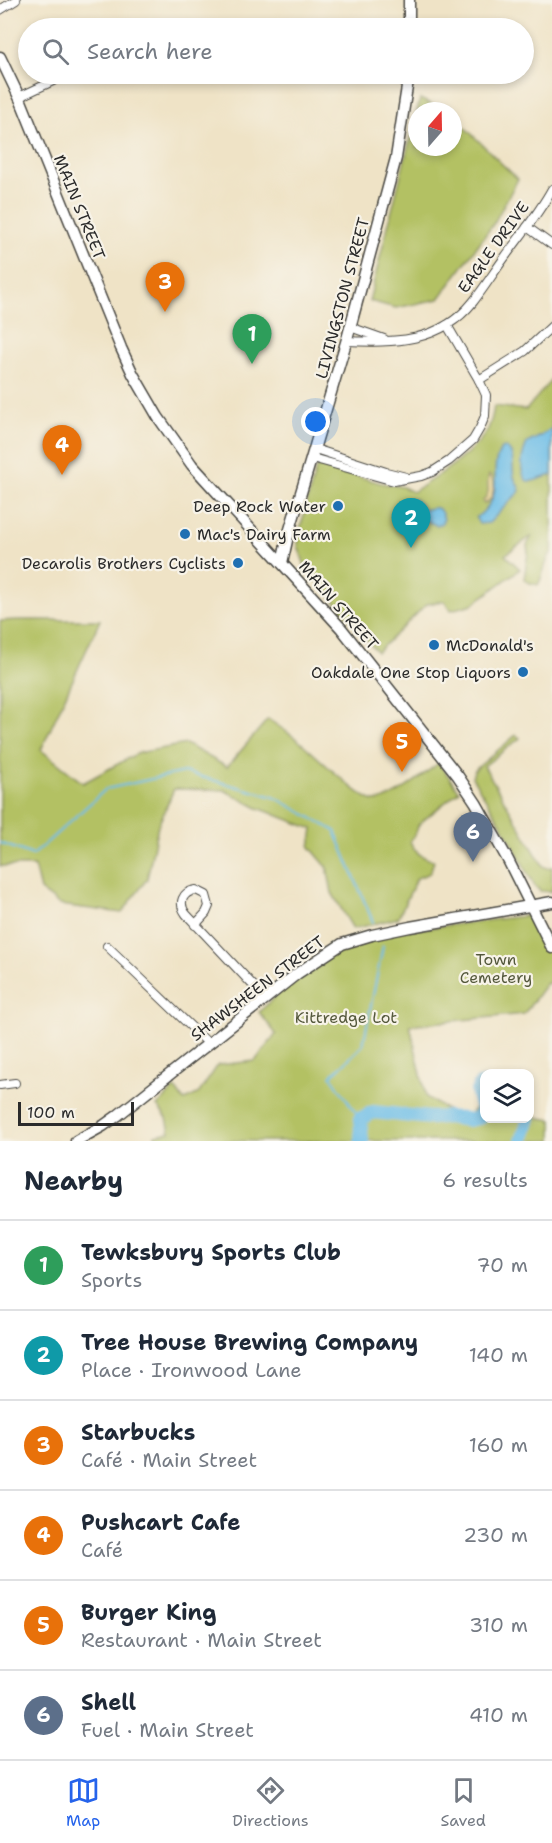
<!DOCTYPE html>
<html lang="en">
<head>
<meta charset="utf-8">
<style>
  :root { --surface:#fff; --page:#f2f2f3; --text:#1f2937; --muted:#747a83; --line:#e0e1e3; --accent:#2563eb }
  body { margin:0; font-family:"Shantell Sans",sans-serif; background:var(--page); color:var(--text) }
  .controls { position:absolute; right:18px; bottom:18px; display:grid; overflow:hidden; border-radius:12px; box-shadow:0 3px 9px #0003 }
  .controls button { width:54px; height:54px; display:grid; place-items:center; padding:0; border:0; border-bottom:2px solid var(--line); background:var(--surface); color:var(--text); font:30px sans-serif }
  .compass { position:absolute; left:408px; top:102px; width:54px; height:54px; border-radius:50%; background:var(--surface); box-shadow:0 3px 9px #0003; rotate:20deg }
  .scale { position:absolute; left:18px; bottom:15px; width:116px; box-sizing:border-box; padding-left:6px; border:3px solid #2b2b2b; border-top:0; font-size:16px; line-height:21px; white-space:nowrap; color:#2b2b2b; -webkit-text-stroke:4px #f7f3e8; paint-order:stroke }
  .you { position:absolute; left:316px; top:422px; width:21px; height:21px; margin:-15px; border:4px solid #fff; border-radius:50%; background:#1a73e8; box-shadow:0 0 0 9px #1a73e833 }
  .badge { display:grid; place-items:center; width:39px; height:39px; border-radius:50%; background:var(--accent); color:#fff; font-size:20px; font-weight:700 }
  .pin { position:absolute; translate:-50% -50px; filter:drop-shadow(0 2px 3px #0008) }
  .pin::after { content:''; position:absolute; top:32px; width:21px; height:18px; background:inherit; clip-path:polygon(0 0,100% 0,50% 100%) }
  .list { margin:0; padding:0; list-style:none }
  h2 { display:flex; justify-content:space-between; align-items:center; height:78px; margin:0; padding:0 24px; font-size:26px }
  h2 small { font-size:20px; font-weight:400; color:var(--muted) }
  .list li { display:grid; grid-template-columns:39px 1fr auto; gap:18px; align-items:center; box-sizing:border-box; height:90px; padding:0 24px; border-top:2px solid var(--line) }
  .list b { display:block; font-size:22px; white-space:nowrap }
  .list p { margin:0; font-size:20px; white-space:nowrap; color:var(--muted) }
  .list em { font-size:20px; font-style:normal; color:var(--muted) }
  .icon { flex:none; width:33px; height:33px; fill:none; stroke:currentColor; stroke-width:2; stroke-linecap:round; stroke-linejoin:round }
  .map { position:relative; flex:none; width:552px; height:1141px; overflow:hidden }
  .search { position:absolute; background:var(--surface); box-shadow:0 3px 9px #0003; left:18px; right:18px; top:18px; height:66px; display:flex; align-items:center; gap:15px; box-sizing:border-box; padding:0 21px; border-radius:33px; color:var(--muted); font-size:22px }
  .sheet { height:618px; background:var(--surface) }
  nav { display:flex; justify-content:space-around; align-items:center; box-sizing:border-box; height:84px; border-top:2px solid var(--line); background:var(--surface); font-size:16px; color:var(--muted) }
  nav a { display:grid; justify-items:center; gap:3px }
  nav .on { color:var(--accent) }
  .map>svg:first-child { display:block }
  .green { fill:#b3c163; stroke:#6f7647; stroke-width:1.5 }
  .sand { fill:#eeda9e; stroke:#8c8264; stroke-width:1.5 }
  .water { fill:#6cbde7; stroke:#4c7489; stroke-width:1.5 }
  .lines { fill:none; stroke-linecap:round; stroke-linejoin:round }
  .stream { stroke:#6cbde7; stroke-width:2 }
  .river { stroke:#6cbde7; stroke-width:14 }
  .minor-casing { stroke:#484742; stroke-width:10 }
  .tertiary-casing { stroke:#484742; stroke-width:13 }
  .secondary-casing { stroke:#484742; stroke-width:13 }
  .minor { stroke:#fff; stroke-width:8 }
  .tertiary { stroke:#fff; stroke-width:10 }
  .secondary { stroke:#fff; stroke-width:10 }
  .poi-dot { fill:#1f6fb2; stroke:#f7f3e8; stroke-width:2 }
  .labels { text-anchor:middle; stroke-width:4.5; stroke-linejoin:round; paint-order:stroke }
  .street-label { font-size:16px; fill:#2b2b2b; stroke:#f7f3e8 }
  .poi-label { font-size:16px; fill:#2b2b2b; stroke:#f7f3e8; text-anchor:end }
  .park-label { font-size:16px; fill:#54583c; stroke:#f7f3e8 }
</style>
</head>
<body>
<div class="map">
<svg width="552" height="1141" viewBox="0 0 552 1141">
  <rect width="100%" height="100%" fill="#f7f3e8"/>
  <filter id="ink" filterUnits="userSpaceOnUse"><feTurbulence type="fractalNoise" baseFrequency=".0167" numOctaves="2"/><feDisplacementMap in="SourceGraphic" scale="12" xChannelSelector="R" yChannelSelector="G"/><feConvolveMatrix kernelMatrix="1 2 1 2 8 2 1 2 1" color-interpolation-filters="sRGB"/></filter>
  <filter id="wash" filterUnits="userSpaceOnUse"><feTurbulence type="fractalNoise" baseFrequency=".008" numOctaves="4" result="noise"/><feDisplacementMap in="SourceGraphic" scale="24" xChannelSelector="R" yChannelSelector="G"/><feGaussianBlur stdDeviation="1.35" result="paint"/><feColorMatrix in="noise" values="0 0 0 0 0 0 0 0 0 0 0 0 0 0 0 0 0 1.4 0 .05"/><feComposite in="paint" operator="in"/></filter>
  <g filter="url(#wash)">
    <rect width="100%" height="100%" fill="#efe3c6"/>
    <!-- green -->
    <g class="green">
      <path d="M420,99L445,111H417V147H453V117C476,136 495,159 518,179L494,223L439,299L396,308L369,301L416,115Z"/>
      <path d="M552,379V551C545,561 544,574 538,585L530,583L524,579L528,553L527,545L532,536L505,555L520,569L473,604L451,610L444,601L427,604L377,652L305,566L298,546V537L316,468L321,466L381,483L403,487L413,492C437,476 474,454 488,429C491,422 493,414 494,406L526,410Z"/>
      <path d="M17,620H100L41,750L83,783L138,753L186,744L227,767L268,719C278,726 289,733 298,740C312,751 362,801 375,801C394,801 424,773 439,763L459,791L419,824L415,835L410,841C413,852 424,858 434,861L430,873L417,878L398,918L353,929L332,893L327,867L310,847L313,829L258,808L224,790L174,789L158,826L147,879L122,913L60,905L40,890L34,866H0V621Z"/>
      <polygon points="516,735 520,738 484,766 543,866 547,868 552,867 552,892 540,891 534,885 506,832 472,777 474,771 478,767"/>
      <polygon points="531,915 552,956 552,982 546,984 524,1014 410,1025 426,1097 453,1114 470,1115 484,1095 484,1118 530,1118 530,1116 552,1120 552,1141 158,1141 155,1135 170,1132 167,1118 157,1106 175,1088 184,1101 199,1093 218,1065 255,1061 276,1034 259,1012 316,957 376,932 427,928"/>
    </g>
    <!-- sand -->
    <path class="sand" d="M489,475L492,477C494,488 495,498 484,504L483,501C493,490 485,486 489,475Z"/>
    <!-- water -->
    <g class="water">
      <path d="M552,428V475L533,481H527C518,471 522,454 527,443L541,436Z"/>
      <path d="M506,448C516,454 511,466 514,477C515,482 519,485 520,491L489,523L479,524L476,518C509,493 486,472 501,449Z"/>
      <path d="M409,498L416,500L424,510C436,507 439,504 444,519L441,524L436,525L424,520L414,518L405,507L406,499Z"/>
    </g>
    <g class="lines">
      <!-- stream -->
      <g class="stream">
        <polyline points="0,843 33,855 106,789 184,772 274,797 335,831 373,922"/>
        <polyline points="360,1119 331,1076 363,1045 383,946"/>
      </g>
      <!-- river -->
      <g class="river">
        <polyline points="362,1141 360,1119 373,1112 430,1118 448,1117 469,1120 479,1118 482,1109 477,1091 480,1085 484,1084"/>
        <polyline points="522,1141 529,1118"/>
      </g>
    </g>
  </g>
  <g filter="url(#ink)">
    <g class="lines">
      <defs>
        <g id="minor">
          <polyline points="0,10 16,0"/>
          <polyline points="19,97 68,74"/>
          <polyline points="527,227 552,245"/>
          <polyline points="350,327 384,339"/>
          <path d="M346,341C394,343 440,343 473,302C484,288 494,272 505,257C521,235 539,213 552,189"/>
          <polyline points="479,380 525,351 552,326"/>
          <polyline points="315,449 386,472 406,477"/>
          <polyline points="312,458 394,481 421,476 432,472 449,461 473,440 480,428 485,416 486,395 479,380 447,325"/>
          <path d="M195,925L206,913L209,906L206,895L196,890C182,892 178,903 186,914L265,998"/>
          <polyline points="107,946 208,1043"/>
          <polyline points="0,1085 15,1083"/>
        </g>
        <g id="tertiary">
          <polyline points="409,0 409,28"/>
          <polyline points="282,563 288,536 347,339 396,158 409,74"/>
        </g>
        <g id="secondary">
          <polyline points="0,57 21,101 121,348 133,374 158,417 192,465 341,628 458,776 476,803 508,860 552,948"/>
          <polyline points="76,1141 103,1126 117,1116 298,973 342,944 372,935 410,927 552,902"/>
        </g>
      </defs>
      <!-- minor casing -->
      <use href="#minor" class="minor-casing"/>
      <!-- tertiary casing -->
      <use href="#tertiary" class="tertiary-casing"/>
      <!-- secondary casing -->
      <use href="#secondary" class="secondary-casing"/>
      <!-- minor -->
      <use href="#minor" class="minor"/>
      <!-- tertiary -->
      <use href="#tertiary" class="tertiary"/>
      <!-- secondary -->
      <use href="#secondary" class="secondary"/>
    </g>
  </g>
  <!-- markers -->
  <g class="poi-dot">
    <circle cx="338" cy="506" r="6"/>
    <circle cx="185" cy="534" r="6"/>
    <circle cx="238" cy="563" r="6"/>
    <circle cx="434" cy="645" r="6"/>
    <circle cx="523" cy="672" r="6"/>
  </g>
  <g class="labels">
    <!-- street labels -->
    <g class="street-label">
      <text transform="translate(80 207) rotate(68)" y="6">MAIN STREET</text>
      <text transform="translate(493 247) rotate(-54)" y="6">EAGLE DRIVE</text>
      <text transform="translate(342 298) rotate(-75)" y="6">LIVINGSTON STREET</text>
      <text transform="translate(339 605) rotate(49)" y="6">MAIN STREET</text>
      <text transform="translate(257 988) rotate(-37)" y="6">SHAWSHEEN STREET</text>
    </g>
    <!-- poi labels -->
    <g class="poi-label">
      <text x="326" y="512">Deep Rock Water</text>
      <text x="197" y="540" text-anchor="start">Mac's Dairy Farm</text>
      <text x="226" y="569">Decarolis Brothers Cyclists</text>
      <text x="446" y="651" text-anchor="start">McDonald's</text>
      <text x="511" y="678">Oakdale One Stop Liquors</text>
    </g>
    <!-- park labels -->
    <g class="park-label">
      <text x="496" y="965">Town<tspan x="496" dy="18">Cemetery</tspan></text>
      <text x="346" y="1023">Kittredge Lot</text>
    </g>
  </g>
</svg>
<div class="controls">
<button><svg class="icon" aria-label="layers" viewBox="0 0 24 24"><path d="M12 4l9 5-9 5-9-5zM3 14l9 5 9-5"/></svg></button>
</div>
<svg class="compass" viewBox="-18 -18 36 36"><path d="M0-13l5 13h-10z" fill="#e53935"/><path d="M0 13l5-13h-10z" fill="#747a83"/></svg>
<div class="scale">100 m</div>
<div class="you"></div>
<div class="pin badge" style="left:252px;top:364px;background:#2e9e5b">1</div>
<div class="pin badge" style="left:411px;top:548px;background:#0f9aa8">2</div>
<div class="pin badge" style="left:165px;top:312px;background:#e8710a">3</div>
<div class="pin badge" style="left:62px;top:475px;background:#e8710a">4</div>
<div class="pin badge" style="left:402px;top:772px;background:#e8710a">5</div>
<div class="pin badge" style="left:473px;top:862px;background:#5c6f8a">6</div>
<div class="search"><svg class="icon" aria-label="search" viewBox="0 0 24 24"><circle cx="10" cy="10" r="6"/><path d="M15 15l6 6"/></svg>Search here</div>
</div>
<section class="sheet">
<h2>Nearby<small>6 results</small></h2>
<ul class="list">
<li><span class="badge" style="background:#2e9e5b">1</span><div><b>Tewksbury Sports Club</b><p>Sports</p></div><em>70 m</em></li>
<li><span class="badge" style="background:#0f9aa8">2</span><div><b>Tree House Brewing Company</b><p>Place · Ironwood Lane</p></div><em>140 m</em></li>
<li><span class="badge" style="background:#e8710a">3</span><div><b>Starbucks</b><p>Café · Main Street</p></div><em>160 m</em></li>
<li><span class="badge" style="background:#e8710a">4</span><div><b>Pushcart Cafe</b><p>Café</p></div><em>230 m</em></li>
<li><span class="badge" style="background:#e8710a">5</span><div><b>Burger King</b><p>Restaurant · Main Street</p></div><em>310 m</em></li>
<li><span class="badge" style="background:#5c6f8a">6</span><div><b>Shell</b><p>Fuel · Main Street</p></div><em>410 m</em></li>
</ul>
</section>
<nav>
<a class="on"><svg class="icon" aria-label="map" viewBox="0 0 24 24"><path d="M3 6l6-2 6 2 6-2v14l-6 2-6-2-6 2zM9 4v14M15 6v14"/></svg>Map</a>
<a><svg class="icon" aria-label="directions" viewBox="0 0 24 24"><path d="M12 3l9 9-9 9-9-9zM9 14v-3h6M13 9l2 2-2 2"/></svg>Directions</a>
<a><svg class="icon" aria-label="saved" viewBox="0 0 24 24"><path d="M7 4h10v16l-5-4-5 4z"/></svg>Saved</a>
</nav>
</body>
</html>
